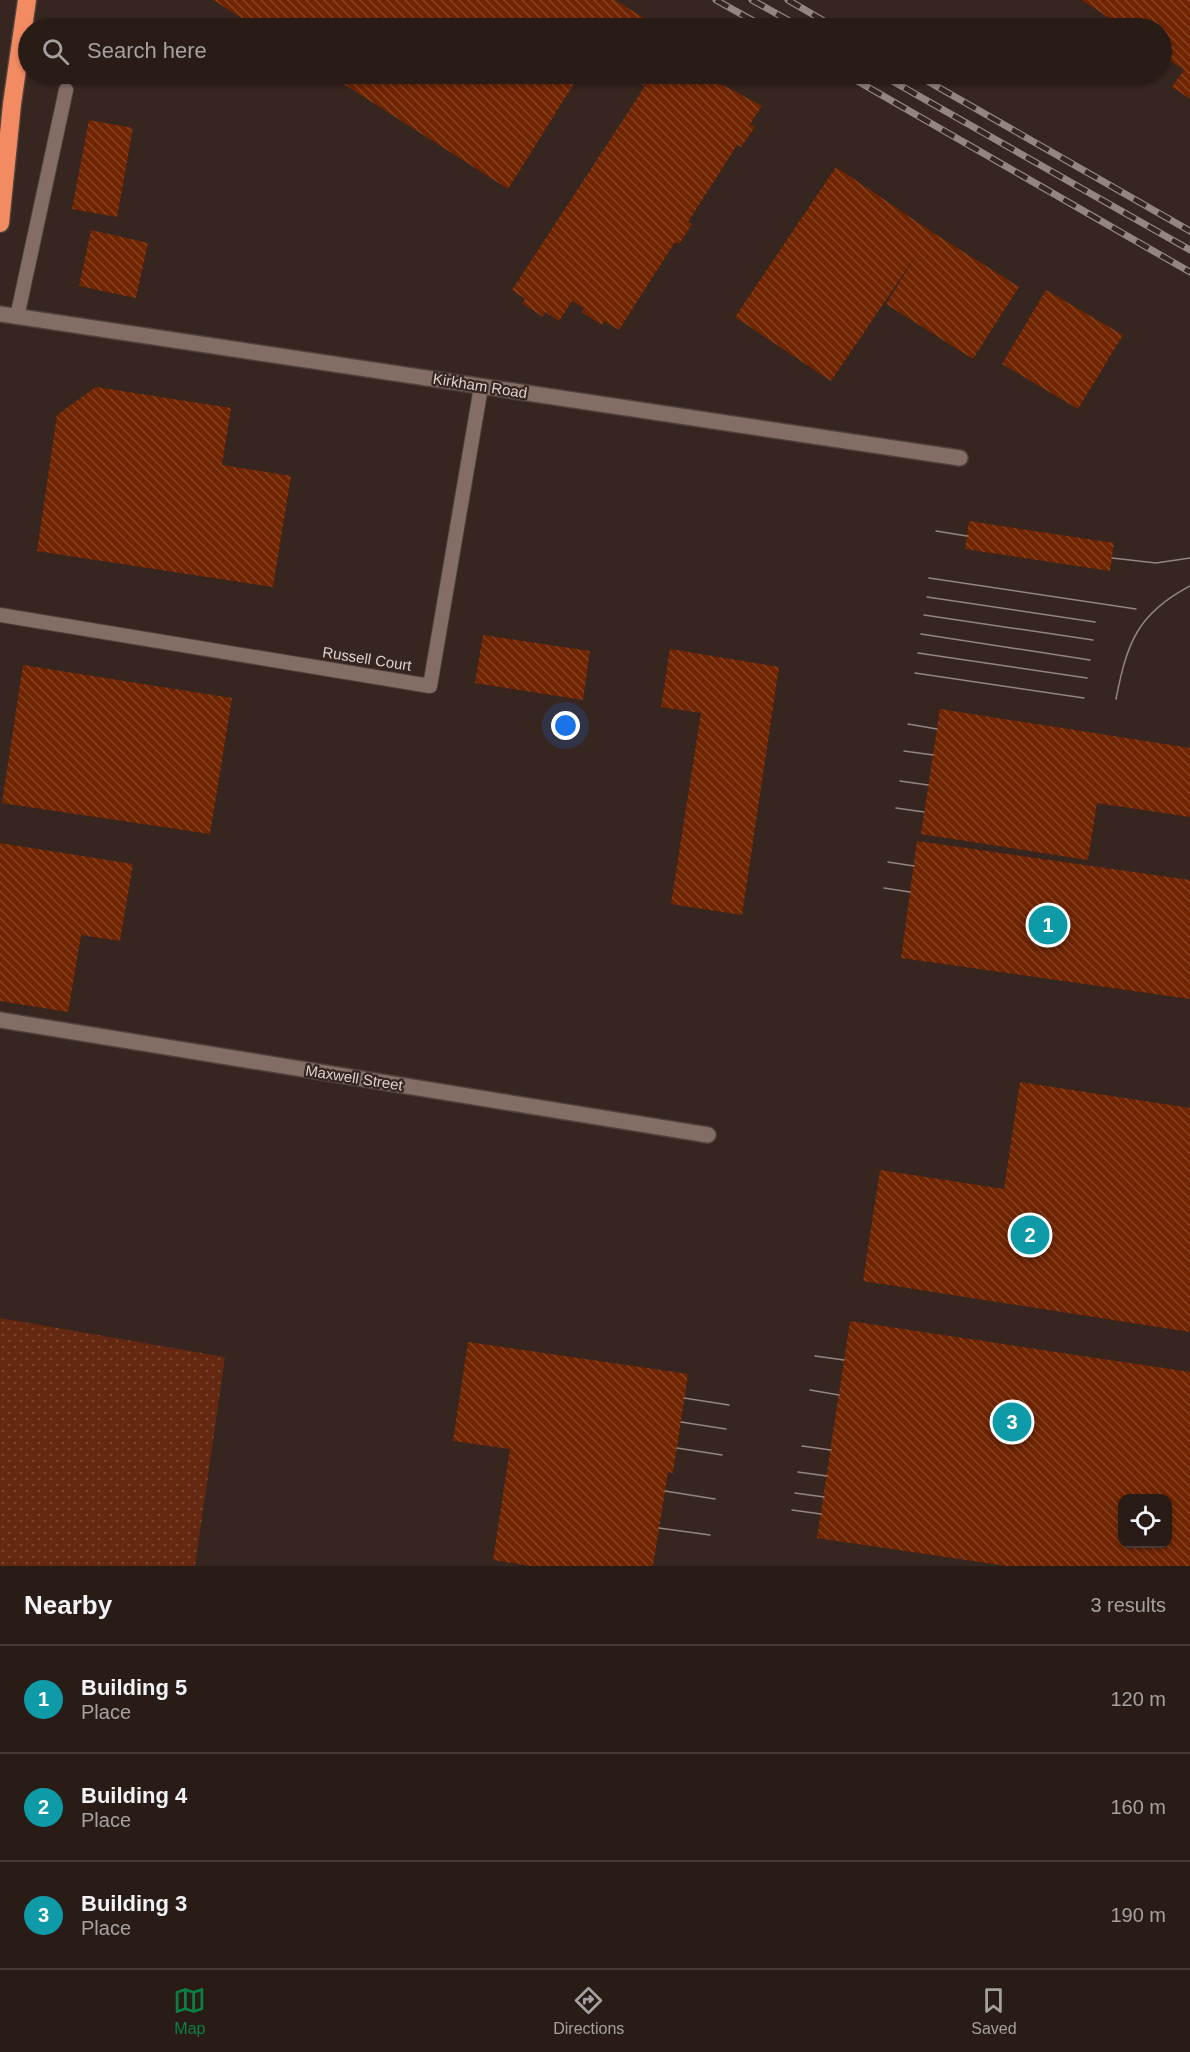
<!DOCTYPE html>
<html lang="en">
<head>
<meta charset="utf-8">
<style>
  :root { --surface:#291c17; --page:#312520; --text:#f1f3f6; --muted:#a5a1a1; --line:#453a36; --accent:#0b8043 }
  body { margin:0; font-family:Helvetica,sans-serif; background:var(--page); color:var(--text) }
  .controls { position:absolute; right:18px; bottom:18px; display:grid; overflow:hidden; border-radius:12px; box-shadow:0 2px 4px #0004 }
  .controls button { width:54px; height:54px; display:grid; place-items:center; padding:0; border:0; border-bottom:2px solid var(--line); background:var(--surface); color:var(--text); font:30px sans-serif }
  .you { position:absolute; left:566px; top:726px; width:21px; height:21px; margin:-15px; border:4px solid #fff; border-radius:50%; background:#1a73e8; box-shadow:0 0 0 9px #1a73e833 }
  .badge { display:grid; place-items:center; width:39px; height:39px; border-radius:50%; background:var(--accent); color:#fff; font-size:20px; font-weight:700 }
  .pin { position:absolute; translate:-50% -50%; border:3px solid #fff; box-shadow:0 2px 6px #0006 }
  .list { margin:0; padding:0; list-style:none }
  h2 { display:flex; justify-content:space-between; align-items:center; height:78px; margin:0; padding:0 24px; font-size:26px }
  h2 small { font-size:20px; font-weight:400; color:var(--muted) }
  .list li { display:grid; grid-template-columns:39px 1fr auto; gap:18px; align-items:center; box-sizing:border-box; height:108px; padding:0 24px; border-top:2px solid var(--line) }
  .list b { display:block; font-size:22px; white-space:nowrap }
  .list p { margin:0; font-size:20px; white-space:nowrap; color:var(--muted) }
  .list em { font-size:20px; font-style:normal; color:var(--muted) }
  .icon { flex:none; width:33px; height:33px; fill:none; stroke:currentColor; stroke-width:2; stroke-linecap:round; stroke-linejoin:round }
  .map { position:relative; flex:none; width:1190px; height:1566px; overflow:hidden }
  .search { position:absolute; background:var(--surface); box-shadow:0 2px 4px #0004; left:18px; right:18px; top:18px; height:66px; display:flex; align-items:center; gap:15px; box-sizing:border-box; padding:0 21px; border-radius:33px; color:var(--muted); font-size:22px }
  .sheet { height:402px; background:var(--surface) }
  nav { display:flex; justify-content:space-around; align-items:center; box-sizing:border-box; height:84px; border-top:2px solid var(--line); background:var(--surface); font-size:16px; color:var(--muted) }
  nav a { display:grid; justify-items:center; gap:3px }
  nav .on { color:var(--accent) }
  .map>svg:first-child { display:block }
  .grass { fill:url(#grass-dots) }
  .building { fill:url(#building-back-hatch); fill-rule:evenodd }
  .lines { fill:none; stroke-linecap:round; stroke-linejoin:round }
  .lane-casing { stroke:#50413b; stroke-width:16 }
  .street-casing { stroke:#50413b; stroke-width:18 }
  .highway-casing { stroke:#50413b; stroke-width:21 }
  .lane { stroke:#836e66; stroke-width:14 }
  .street { stroke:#836e66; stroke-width:15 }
  .highway { stroke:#f28a62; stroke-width:18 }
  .tram { stroke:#948580; stroke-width:1.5 }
  .rail-casing { stroke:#948580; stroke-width:7 }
  .rail { stroke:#37251f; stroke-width:4.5; stroke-dasharray:14; stroke-linecap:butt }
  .labels { text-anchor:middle; stroke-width:4.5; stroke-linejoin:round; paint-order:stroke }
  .street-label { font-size:15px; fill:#dfd3ce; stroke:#37251f }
</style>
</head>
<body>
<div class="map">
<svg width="1190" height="1566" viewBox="0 0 1190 1566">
  <defs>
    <pattern id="grass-dots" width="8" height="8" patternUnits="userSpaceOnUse" patternTransform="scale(1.5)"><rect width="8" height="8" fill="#63280f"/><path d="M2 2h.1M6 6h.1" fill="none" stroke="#794631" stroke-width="1.8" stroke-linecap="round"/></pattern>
    <pattern id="building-back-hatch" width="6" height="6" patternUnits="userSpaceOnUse" patternTransform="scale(1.5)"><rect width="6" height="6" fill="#702400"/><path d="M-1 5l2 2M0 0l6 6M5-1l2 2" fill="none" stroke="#844324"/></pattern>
  </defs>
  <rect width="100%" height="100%" fill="#37251f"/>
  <!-- grass -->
  <polygon class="grass" points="0,1318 225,1357 195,1566 0,1566"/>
  <!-- building -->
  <g class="building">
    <polygon points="213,0 615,0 660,28 257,28"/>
    <polygon points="1082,0 1190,0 1190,99 1172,87 1184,70 1162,55 1162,28 1124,28"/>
    <polygon points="328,74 580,74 508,189"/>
    <polygon points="624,74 702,74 762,106 750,124 755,127 741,147 737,145 688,222 692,224 679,244 675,242 619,330 604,321 602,325 582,312 584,308 572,301 559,321 545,312 543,317 522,303 525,299 512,290 645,86"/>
    <polygon points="89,120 133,128 117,217 72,209"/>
    <polygon points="836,167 932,232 1019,287 973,359 886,304 917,254 831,381 735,317"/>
    <polygon points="91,230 148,243 136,298 79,286"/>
    <polygon points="1046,290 1123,335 1078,409 1002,364"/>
    <polygon points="96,387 231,408 222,465 291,476 273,587 37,551 57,415"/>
    <polygon points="969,521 1114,543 1110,571 965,549"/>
    <polygon points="483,635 590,651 583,700 475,683"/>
    <polygon points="670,649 779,667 742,915 671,904 701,713 661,707"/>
    <polygon points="23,665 232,698 210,834 2,803"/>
    <polygon points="940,709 1190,748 1190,817 1097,803 1088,860 921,834"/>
    <polygon points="917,841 1190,880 1190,999 901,958"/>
    <polygon points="0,843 133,864 120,941 81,935 68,1012 0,1001"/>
    <polygon points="1020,1082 1190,1108 1190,1332 863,1281 880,1170 1004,1189"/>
    <path d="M850,1321L1190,1372V1566H1007L817,1538ZM1122,1498H1168V1544H1122Z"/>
    <polygon points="468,1342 688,1374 673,1473 668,1472 653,1566 531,1566 493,1560 510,1449 453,1441"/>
  </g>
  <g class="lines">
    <defs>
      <g id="lane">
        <polyline points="17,317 66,90"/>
        <polyline points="0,615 430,686 481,387"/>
      </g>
      <g id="street">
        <polyline points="0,314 960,458"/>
        <polyline points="0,1020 708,1135"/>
      </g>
      <polyline id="highway" points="0,223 12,104 27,0"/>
    </defs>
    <!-- lane casing -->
    <use href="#lane" class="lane-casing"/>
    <!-- street casing -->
    <use href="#street" class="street-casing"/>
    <!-- highway casing -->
    <use href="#highway" class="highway-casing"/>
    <!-- lane -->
    <use href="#lane" class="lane"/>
    <!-- street -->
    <use href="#street" class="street"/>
    <!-- highway -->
    <use href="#highway" class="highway"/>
    <!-- tram -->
    <g class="tram">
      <polyline points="936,531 967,536"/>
      <polyline points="1112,558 1156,563 1190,558"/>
      <polyline points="929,578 1136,609"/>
      <polyline points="927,597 1095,622"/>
      <polyline points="924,615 1093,640"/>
      <polyline points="921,634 1090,660"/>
      <polyline points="918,653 1087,678"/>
      <polyline points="915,673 1084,698"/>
      <path d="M1116,699C1127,643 1137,614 1190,586"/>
      <polyline points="908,724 937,729"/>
      <polyline points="904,751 933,755"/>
      <polyline points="900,781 928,785"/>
      <polyline points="896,808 924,812"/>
      <polyline points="888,862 914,866"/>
      <polyline points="884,888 910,892"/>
      <polyline points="815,1356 844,1360"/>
      <polyline points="810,1390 839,1395"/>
      <polyline points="684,1398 729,1405"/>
      <polyline points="681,1422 726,1429"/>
      <polyline points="802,1446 831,1450"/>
      <polyline points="677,1448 722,1455"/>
      <polyline points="798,1472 827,1476"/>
      <polyline points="665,1491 715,1499"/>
      <polyline points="795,1493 824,1497"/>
      <polyline points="792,1510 821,1514"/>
      <polyline points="659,1528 710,1535"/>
    </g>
    <defs>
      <g id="rail">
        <polyline points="716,0 766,28"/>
        <polyline points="752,0 802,28"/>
        <polyline points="788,0 836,28"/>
        <polyline points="845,74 1190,272"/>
        <polyline points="880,74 1190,250"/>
        <polyline points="915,74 1190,231"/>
      </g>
    </defs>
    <!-- rail casing -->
    <use href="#rail" class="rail-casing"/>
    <!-- rail -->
    <use href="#rail" class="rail"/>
  </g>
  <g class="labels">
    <!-- street labels -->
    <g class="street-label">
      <text transform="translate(480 386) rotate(9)" y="5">Kirkham Road</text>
      <text transform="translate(367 659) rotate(9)" y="5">Russell Court</text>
      <text transform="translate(354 1078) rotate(9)" y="5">Maxwell Street</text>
    </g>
  </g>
</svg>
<div class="controls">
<button><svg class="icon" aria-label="locate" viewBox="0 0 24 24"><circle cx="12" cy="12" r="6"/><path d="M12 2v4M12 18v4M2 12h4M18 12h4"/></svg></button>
</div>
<div class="you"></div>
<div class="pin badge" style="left:1048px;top:925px;background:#0f9aa8">1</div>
<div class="pin badge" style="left:1030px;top:1235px;background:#0f9aa8">2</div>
<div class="pin badge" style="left:1012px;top:1422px;background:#0f9aa8">3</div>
<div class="search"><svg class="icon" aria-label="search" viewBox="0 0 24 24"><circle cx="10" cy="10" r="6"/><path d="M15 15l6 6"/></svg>Search here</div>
</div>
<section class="sheet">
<h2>Nearby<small>3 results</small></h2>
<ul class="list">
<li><span class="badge" style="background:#0f9aa8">1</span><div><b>Building 5</b><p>Place</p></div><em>120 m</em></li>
<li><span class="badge" style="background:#0f9aa8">2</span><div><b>Building 4</b><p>Place</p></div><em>160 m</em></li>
<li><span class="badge" style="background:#0f9aa8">3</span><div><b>Building 3</b><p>Place</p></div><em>190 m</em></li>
</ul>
</section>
<nav>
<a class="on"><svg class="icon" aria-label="map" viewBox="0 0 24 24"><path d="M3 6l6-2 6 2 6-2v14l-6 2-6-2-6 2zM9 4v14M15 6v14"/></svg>Map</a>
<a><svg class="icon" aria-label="directions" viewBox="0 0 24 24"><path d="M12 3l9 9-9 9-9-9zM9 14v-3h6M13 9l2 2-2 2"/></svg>Directions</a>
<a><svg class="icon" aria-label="saved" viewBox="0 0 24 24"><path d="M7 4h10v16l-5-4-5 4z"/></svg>Saved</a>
</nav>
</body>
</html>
